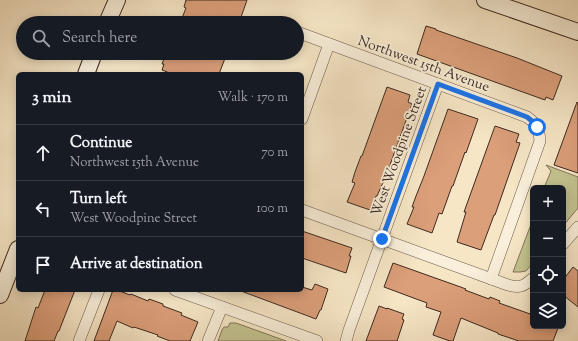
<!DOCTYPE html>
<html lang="en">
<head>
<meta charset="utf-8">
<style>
  :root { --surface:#171b24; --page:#20242c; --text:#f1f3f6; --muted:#9ea1a6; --line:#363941 }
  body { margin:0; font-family:"Sorts Mill Goudy",serif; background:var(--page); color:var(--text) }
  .controls { position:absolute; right:12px; bottom:12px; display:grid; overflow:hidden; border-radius:6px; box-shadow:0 2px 10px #0003 }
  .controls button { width:36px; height:36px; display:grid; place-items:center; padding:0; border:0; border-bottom:1px solid var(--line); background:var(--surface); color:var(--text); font:20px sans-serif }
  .stop { position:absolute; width:12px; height:12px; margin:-9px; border:3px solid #1a73e8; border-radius:50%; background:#fff }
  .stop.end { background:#1a73e8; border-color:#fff; box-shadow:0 1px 4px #0008 }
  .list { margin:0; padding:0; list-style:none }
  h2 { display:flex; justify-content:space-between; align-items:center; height:52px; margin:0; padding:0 16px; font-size:17px }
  h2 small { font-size:13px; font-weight:400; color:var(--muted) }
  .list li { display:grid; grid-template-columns:26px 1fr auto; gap:12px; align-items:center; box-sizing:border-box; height:56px; padding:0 16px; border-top:1px solid var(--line) }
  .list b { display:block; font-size:15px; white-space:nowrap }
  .list p { margin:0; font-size:13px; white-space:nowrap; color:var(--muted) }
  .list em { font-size:13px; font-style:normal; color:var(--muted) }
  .icon { flex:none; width:22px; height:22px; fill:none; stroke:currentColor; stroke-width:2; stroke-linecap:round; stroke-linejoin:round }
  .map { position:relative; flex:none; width:578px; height:341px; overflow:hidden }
  .search { position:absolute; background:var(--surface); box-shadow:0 2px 10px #0003; left:16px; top:16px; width:288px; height:44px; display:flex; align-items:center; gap:10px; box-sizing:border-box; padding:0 14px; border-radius:22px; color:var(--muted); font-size:15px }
  .panel { position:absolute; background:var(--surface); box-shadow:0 2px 10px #0003; left:16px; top:72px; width:288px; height:220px; border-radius:6px }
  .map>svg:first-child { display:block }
  .green { fill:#c3c390; stroke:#807658 }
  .building { fill:#db9f7a; stroke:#3d2a20 }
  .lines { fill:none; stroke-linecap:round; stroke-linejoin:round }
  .street-casing { stroke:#6b594a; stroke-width:12 }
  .secondary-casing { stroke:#3d2a20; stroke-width:18 }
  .street { stroke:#f9efda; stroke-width:11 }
  .secondary { stroke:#f9efda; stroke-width:16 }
  .route { stroke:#1a73e8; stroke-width:5 }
  .labels { text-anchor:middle; stroke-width:3.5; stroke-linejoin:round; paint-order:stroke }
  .street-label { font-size:14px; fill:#3d2a20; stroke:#f9efda }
</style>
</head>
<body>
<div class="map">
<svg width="578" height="341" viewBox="0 0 578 341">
  <rect width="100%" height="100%" fill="#f6e6c6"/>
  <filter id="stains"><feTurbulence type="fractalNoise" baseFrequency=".005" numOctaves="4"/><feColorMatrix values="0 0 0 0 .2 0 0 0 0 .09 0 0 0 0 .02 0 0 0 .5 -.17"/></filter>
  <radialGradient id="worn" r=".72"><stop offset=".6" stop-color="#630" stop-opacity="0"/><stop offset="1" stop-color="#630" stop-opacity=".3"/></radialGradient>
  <!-- green -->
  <g class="green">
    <polygon points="546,165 578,177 578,208 563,226 563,188 544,188 551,171"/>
    <polygon points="533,219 533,263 526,271 520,272 513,272"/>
    <polygon points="230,323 236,323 286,341 218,341 222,330 224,327 228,327"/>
  </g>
  <!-- building -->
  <g class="building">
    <polygon points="186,0 247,0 239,23 180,23 186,8 184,7"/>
    <polygon points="426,26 436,29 436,30 517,58 562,76 553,100 546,97 545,100 417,54"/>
    <polygon points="166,53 227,53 219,74 172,74 162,70 164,64 162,64"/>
    <polygon points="387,87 410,95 408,102 412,104 386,176 377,196 376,196 370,210 347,202 355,183 352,182 355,172 361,156 362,156"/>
    <polygon points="577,102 578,103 578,173 554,165"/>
    <polygon points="448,109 478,119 466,153 465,152 453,186 452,186 442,214 439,213 432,233 407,224 414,207 412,207 416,196 424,176"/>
    <polygon points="495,126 519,134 516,142 520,143 495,215 494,215 481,250 457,242 466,212 464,212"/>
    <polygon points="302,231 352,248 349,256 351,256 346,273 302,258"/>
    <polygon points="393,263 455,285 466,289 465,290 489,299 490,297 500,301 499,303 533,315 533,326 553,326 558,328 553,341 519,341 498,334 498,333 461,318 453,341 450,341 433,335 441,312 426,307 427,303 384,287"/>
    <polygon points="573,267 578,271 578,307 563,295 563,280"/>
    <polygon points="315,284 328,289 321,310 320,310 316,319 241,291 241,290 302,290 302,287 312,290"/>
    <polygon points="45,290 75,290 66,313 59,331 58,331 54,341 25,341 36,307 38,308"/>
    <polygon points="113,290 117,290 130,295 131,294 148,301 149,299 163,304 163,306 182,313 181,315 198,322 190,341 170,341 157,336 158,335 134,327 133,328 117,321 109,341 94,341"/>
    <polygon points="379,306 387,309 387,308 404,314 402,319 404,320 397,341 366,341"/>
  </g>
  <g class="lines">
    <defs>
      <g id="street">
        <path d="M297,32L527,117C537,124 539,129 540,141L491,279"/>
        <polyline points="302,119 329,44"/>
        <path d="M302,210L508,285C520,288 523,287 533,278"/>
        <polyline points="563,244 578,227"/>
        <polyline points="175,290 317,341"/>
        <polyline points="79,341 99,290"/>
        <polyline points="208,341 222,307"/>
        <polyline points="346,341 349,330 438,84"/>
      </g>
      <g id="secondary">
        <polyline points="485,0 578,32"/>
        <polyline points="107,23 117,0"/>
        <polyline points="86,74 94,53"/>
        <polyline points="0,295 18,249"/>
      </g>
    </defs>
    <!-- street casing -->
    <use href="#street" class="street-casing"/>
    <!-- secondary casing -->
    <use href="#secondary" class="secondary-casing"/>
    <!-- street -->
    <use href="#street" class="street"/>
    <!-- secondary -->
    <use href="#secondary" class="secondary"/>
  </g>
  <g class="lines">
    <!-- route -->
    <polyline class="route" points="382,239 438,84 527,117 532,121 537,127"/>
  </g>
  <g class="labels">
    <!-- street labels -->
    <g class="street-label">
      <text transform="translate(424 63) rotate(20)" y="5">Northwest 15th Avenue</text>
      <text transform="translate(398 151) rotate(-70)" y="5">West Woodpine Street</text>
    </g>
  </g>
  <rect width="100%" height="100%" filter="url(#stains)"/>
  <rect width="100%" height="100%" fill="url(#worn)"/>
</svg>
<div class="controls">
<button>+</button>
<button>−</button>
<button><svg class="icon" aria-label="locate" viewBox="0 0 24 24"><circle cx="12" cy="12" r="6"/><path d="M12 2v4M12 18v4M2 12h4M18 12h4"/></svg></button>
<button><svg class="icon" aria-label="layers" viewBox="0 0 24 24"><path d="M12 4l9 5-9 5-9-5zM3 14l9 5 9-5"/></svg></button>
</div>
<div class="stop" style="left:537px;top:127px"></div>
<div class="stop end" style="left:382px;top:239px"></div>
<div class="search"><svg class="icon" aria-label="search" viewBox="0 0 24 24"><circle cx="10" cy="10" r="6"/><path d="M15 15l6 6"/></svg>Search here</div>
<section class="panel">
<h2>3 min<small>Walk · 170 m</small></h2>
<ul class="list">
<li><svg class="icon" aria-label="ahead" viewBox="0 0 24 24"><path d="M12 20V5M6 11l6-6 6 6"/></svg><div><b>Continue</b><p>Northwest 15th Avenue</p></div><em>70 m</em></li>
<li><svg class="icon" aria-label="left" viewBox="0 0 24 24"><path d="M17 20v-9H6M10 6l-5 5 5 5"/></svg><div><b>Turn left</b><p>West Woodpine Street</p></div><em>100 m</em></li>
<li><svg class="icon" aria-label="arrive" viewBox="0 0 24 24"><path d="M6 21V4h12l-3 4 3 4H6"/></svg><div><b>Arrive at destination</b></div></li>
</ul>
</section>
</div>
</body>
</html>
